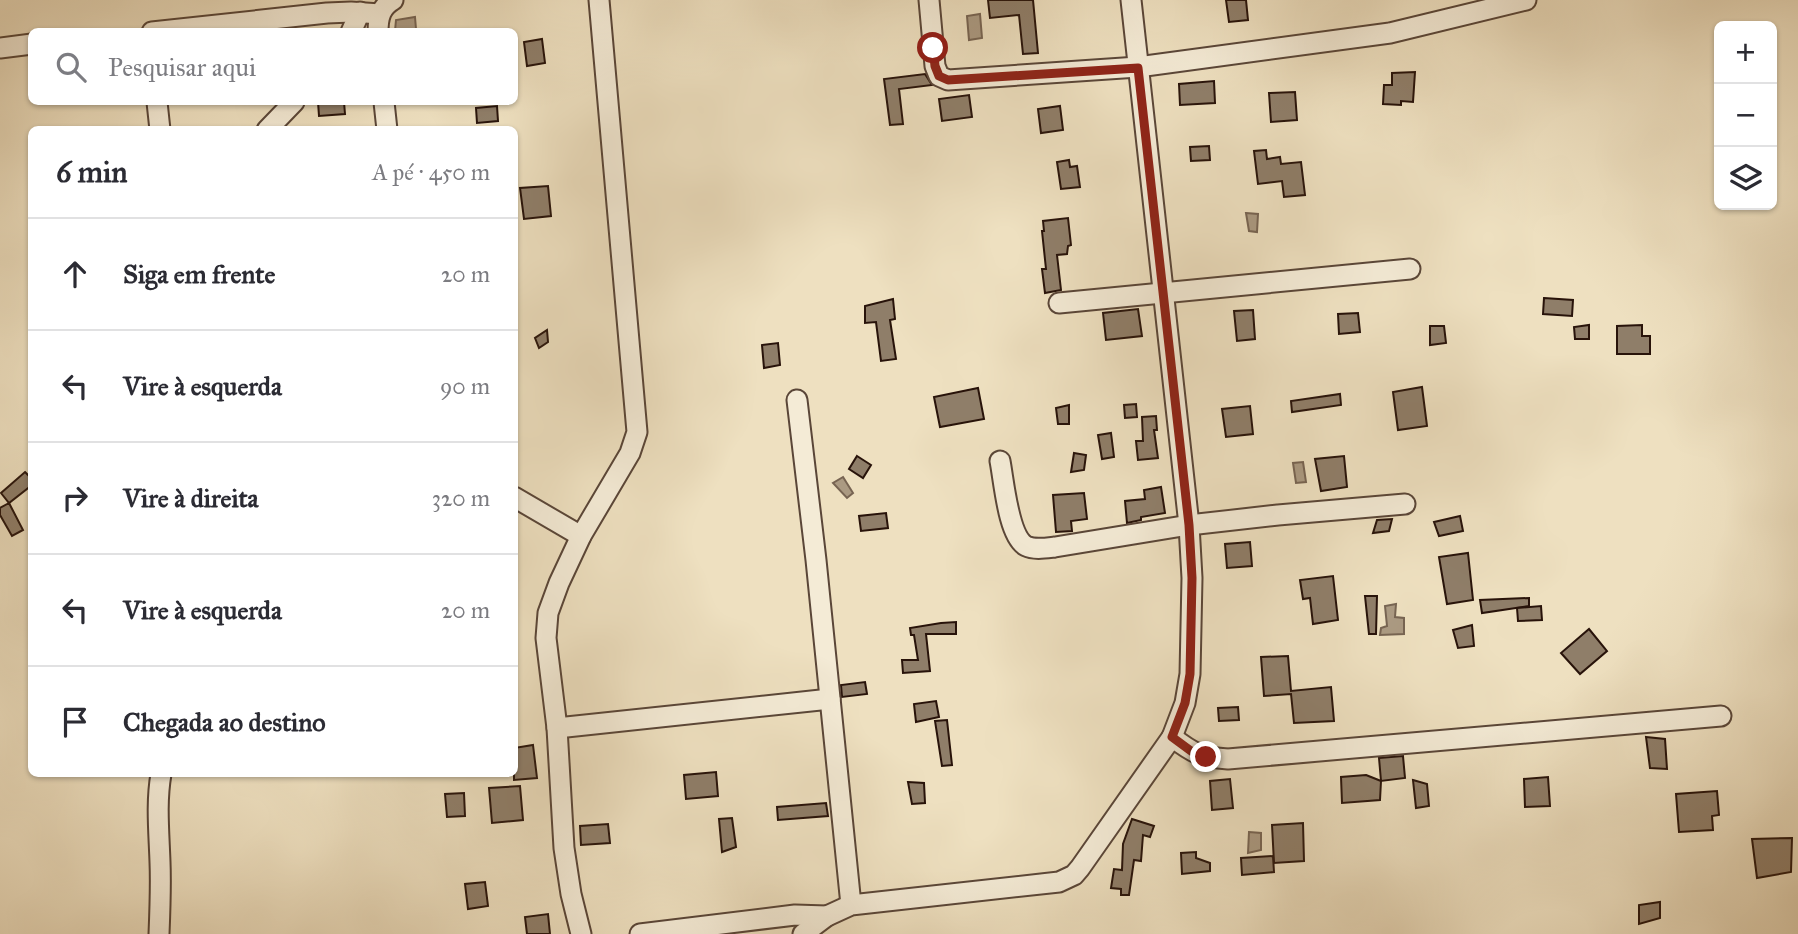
<!DOCTYPE html>
<html lang="pt">
<head>
<meta charset="utf-8">
<style>
  :root { --surface:#fff; --page:#f2f2f3; --text:#2b2b33; --muted:#7c7c81; --line:#e1e1e2 }
  body { margin:0; font-family:"IM FELL Great Primer",serif; background:var(--page); color:var(--text) }
  .controls { position:absolute; right:21px; top:21px; display:grid; overflow:hidden; border-radius:10px; box-shadow:0 2px 5px #0004 }
  .controls button { width:63px; height:63px; display:grid; place-items:center; padding:0; border:0; border-bottom:2px solid var(--line); background:var(--surface); color:var(--text); font:35px sans-serif }
  .stop { position:absolute; width:21px; height:21px; margin:-16px; border:5px solid #8f2418; border-radius:50%; background:#fff }
  .stop.end { background:#8f2418; border-color:#fff; box-shadow:0 2px 7px #0008 }
  .list { margin:0; padding:0; list-style:none }
  h2 { display:flex; justify-content:space-between; align-items:center; height:91px; margin:0; padding:0 28px; font-size:30px }
  h2 small { font-size:23px; font-weight:400; color:var(--muted) }
  .list li { display:grid; grid-template-columns:46px 1fr auto; gap:21px; align-items:center; box-sizing:border-box; height:112px; padding:0 28px; border-top:2px solid var(--line) }
  .list b { display:block; font-size:26px; white-space:nowrap }
  .list em { font-size:23px; font-style:normal; color:var(--muted) }
  .icon { flex:none; width:38px; height:38px; fill:none; stroke:currentColor; stroke-width:2; stroke-linecap:round; stroke-linejoin:round }
  .map { position:relative; flex:none; width:1798px; height:934px; overflow:hidden }
  .search { position:absolute; background:var(--surface); box-shadow:0 2px 5px #0004; left:28px; top:28px; width:490px; height:77px; display:flex; align-items:center; gap:18px; box-sizing:border-box; padding:0 24px; border-radius:10px; color:var(--muted); font-size:26px }
  .panel { position:absolute; background:var(--surface); box-shadow:0 2px 5px #0004; left:28px; top:126px; width:490px; height:651px; border-radius:10px }
  .map>svg:first-child { display:block }
  .water { fill:#ab9a82; stroke:#776452; stroke-width:2 }
  .building { fill:#8f7e69; stroke:#28130a; stroke-width:2 }
  .lines { fill:none; stroke-linecap:round; stroke-linejoin:round }
  .minor-casing { stroke:#5a4638; stroke-width:23 }
  .minor { stroke:#f4ebd6; stroke-width:19 }
  .route { stroke:#8f2418; stroke-width:9 }
</style>
</head>
<body>
<div class="map">
<svg width="1798" height="934" viewBox="0 0 1798 934">
  <rect width="100%" height="100%" fill="#eee0c0"/>
  <filter id="stains"><feTurbulence type="fractalNoise" baseFrequency=".00286" numOctaves="4"/><feColorMatrix values="0 0 0 0 .2 0 0 0 0 .09 0 0 0 0 .02 0 0 0 .5 -.17"/></filter>
  <radialGradient id="worn" r=".72"><stop offset=".6" stop-color="#630" stop-opacity="0"/><stop offset="1" stop-color="#630" stop-opacity=".3"/></radialGradient>
  <!-- water -->
  <g class="water">
    <polygon points="980,14 982,38 969,40 967,16"/>
    <polygon points="415,17 416,29 395,31 396,20"/>
    <polygon points="1246,213 1258,214 1257,232 1249,231"/>
    <polygon points="1303,462 1306,482 1296,483 1293,463"/>
    <polygon points="843,477 853,493 847,498 833,483"/>
    <polygon points="1396,604 1395,617 1404,618 1404,634 1380,635 1381,628 1387,626 1385,606"/>
    <polygon points="1249,832 1261,833 1261,850 1248,853"/>
  </g>
  <!-- building -->
  <g class="building">
    <polygon points="988,0 1033,0 1038,53 1023,54 1019,15 990,18"/>
    <polygon points="1226,0 1246,0 1248,20 1229,22"/>
    <polygon points="542,39 545,63 527,66 524,42"/>
    <polygon points="1415,72 1413,102 1401,101 1401,105 1383,104 1384,85 1392,85 1392,73"/>
    <polygon points="925,74 932,85 899,89 903,124 890,125 884,79"/>
    <polygon points="1214,81 1215,103 1180,105 1179,84"/>
    <polygon points="1295,92 1297,120 1271,122 1269,93"/>
    <polygon points="969,95 972,117 942,121 939,99"/>
    <polygon points="318,102 344,102 345,114 319,116"/>
    <polygon points="497,106 498,121 477,123 476,108"/>
    <polygon points="1060,106 1063,130 1041,133 1038,109"/>
    <polygon points="1209,146 1210,160 1191,161 1190,147"/>
    <polygon points="1266,150 1267,159 1280,157 1281,164 1301,162 1305,195 1284,197 1282,181 1258,184 1254,151"/>
    <polygon points="1069,160 1070,167 1077,166 1080,187 1061,189 1057,162"/>
    <polygon points="548,186 551,216 524,219 520,188"/>
    <polygon points="1068,218 1071,245 1068,246 1067,254 1057,255 1061,290 1045,293 1042,269 1046,269 1042,231 1044,231 1043,221"/>
    <polygon points="1544,298 1573,300 1572,316 1543,314"/>
    <polygon points="893,299 895,319 890,320 896,359 881,361 876,322 865,323 865,306"/>
    <polygon points="1138,309 1142,336 1106,340 1103,313"/>
    <polygon points="1253,310 1255,339 1237,341 1234,311"/>
    <polygon points="1358,313 1360,332 1339,334 1338,314"/>
    <polygon points="1589,325 1589,339 1575,339 1574,327"/>
    <polygon points="1642,325 1642,336 1650,336 1650,354 1617,354 1617,326"/>
    <polygon points="1430,326 1444,326 1446,343 1430,345"/>
    <polygon points="547,330 548,342 539,348 535,338"/>
    <polygon points="778,343 780,365 764,368 762,345"/>
    <polygon points="1422,387 1427,426 1398,430 1393,392"/>
    <polygon points="978,388 984,419 940,427 934,397"/>
    <polygon points="1340,394 1341,405 1292,412 1291,401"/>
    <polygon points="1136,404 1137,417 1125,418 1124,405"/>
    <polygon points="1069,405 1069,424 1058,424 1056,408"/>
    <polygon points="1250,406 1253,434 1226,437 1222,409"/>
    <polygon points="1156,416 1157,430 1154,430 1158,458 1138,460 1136,441 1143,441 1142,417"/>
    <polygon points="1111,433 1114,457 1102,459 1098,435"/>
    <polygon points="1074,453 1086,455 1084,470 1071,472"/>
    <polygon points="857,456 871,465 863,478 849,469"/>
    <polygon points="1344,456 1347,487 1321,491 1315,459"/>
    <polygon points="25,472 32,479 32,485 9,503 1,493"/>
    <polygon points="1161,487 1165,513 1141,517 1141,520 1127,523 1125,501 1145,499 1144,490"/>
    <polygon points="1084,493 1087,519 1071,521 1072,531 1056,532 1053,495"/>
    <polygon points="9,503 23,530 12,536 0,515 0,508"/>
    <polygon points="886,513 888,528 861,531 859,516"/>
    <polygon points="1460,516 1463,531 1439,536 1434,522"/>
    <polygon points="1392,519 1389,531 1373,533 1377,520"/>
    <polygon points="1250,542 1252,566 1227,568 1225,544"/>
    <polygon points="1468,553 1473,600 1447,604 1439,557"/>
    <polygon points="1333,576 1338,620 1313,624 1310,598 1303,599 1300,580"/>
    <polygon points="1365,596 1377,596 1376,634 1369,634"/>
    <polygon points="1529,598 1529,606 1482,613 1480,600"/>
    <polygon points="1541,606 1542,620 1518,621 1517,608"/>
    <polygon points="956,622 956,634 926,634 930,671 903,673 902,660 918,660 914,635 911,635 910,628 941,623"/>
    <polygon points="1472,625 1474,646 1458,648 1453,630"/>
    <polygon points="1589,629 1607,651 1580,674 1561,653"/>
    <polygon points="1288,656 1291,691 1331,687 1334,721 1294,723 1291,694 1264,696 1261,657"/>
    <polygon points="865,682 867,694 842,697 841,685"/>
    <polygon points="936,701 939,717 916,722 914,704"/>
    <polygon points="1238,707 1239,720 1219,721 1218,708"/>
    <polygon points="947,720 952,765 942,766 935,721"/>
    <polygon points="1646,737 1665,739 1667,769 1650,768"/>
    <polygon points="533,745 537,778 514,780 514,748"/>
    <polygon points="1403,756 1405,778 1381,781 1379,758"/>
    <polygon points="716,772 718,796 686,799 684,775"/>
    <polygon points="1366,775 1381,781 1380,800 1342,803 1341,777"/>
    <polygon points="1548,777 1550,806 1525,807 1524,779"/>
    <polygon points="1230,779 1233,808 1212,810 1210,781"/>
    <polygon points="1413,780 1427,784 1429,806 1416,808"/>
    <polygon points="908,782 924,783 925,803 912,804"/>
    <polygon points="520,786 523,820 492,823 489,788"/>
    <polygon points="1717,791 1719,815 1712,816 1713,830 1679,832 1676,794"/>
    <polygon points="464,793 465,816 447,817 445,794"/>
    <polygon points="826,803 828,816 778,820 777,807"/>
    <polygon points="732,818 736,847 722,852 719,819"/>
    <polygon points="1132,819 1154,826 1150,837 1143,835 1141,861 1134,860 1129,895 1121,895 1121,889 1111,888 1114,869 1122,870 1123,844"/>
    <polygon points="1303,823 1304,861 1274,863 1272,825"/>
    <polygon points="608,824 610,843 581,845 580,826"/>
    <polygon points="1792,838 1791,872 1757,878 1752,839"/>
    <polygon points="1196,852 1196,858 1210,863 1210,871 1182,874 1181,853"/>
    <polygon points="1273,856 1274,872 1242,875 1241,858"/>
    <polygon points="485,882 488,906 468,909 465,884"/>
    <polygon points="1660,902 1660,918 1639,924 1639,905"/>
    <polygon points="548,914 550,934 527,934 525,917"/>
  </g>
  <g class="lines">
    <defs>
      <g id="minor">
        <polyline points="929,0 935,66 939,76 948,80 1138,67 1390,33 1526,0"/>
        <polyline points="1131,0 1189,525 1192,578 1190,674 1185,703 1172,737"/>
        <polyline points="152,32 327,13 351,12 380,14"/>
        <polyline points="351,32 360,12"/>
        <path d="M378,32C378,17 381,7 393,0"/>
        <polyline points="0,48 32,44"/>
        <polyline points="157,102 160,130"/>
        <polyline points="384,102 387,130"/>
        <polyline points="267,130 294,102"/>
        <polyline points="1059,303 1410,269"/>
        <polyline points="797,400 816,560 851,905"/>
        <path d="M1000,461C1004,481 1008,536 1026,546C1034,550 1046,548 1055,547L1189,525L1278,515L1405,504"/>
        <polyline points="514,497 581,536"/>
        <polyline points="557,728 830,699"/>
        <path d="M159,934C160,910 161,886 160,862C159,832 156,803 161,774"/>
        <polyline points="581,934 571,894 564,848 557,728 546,638 548,613 559,583 581,536 630,453 637,432 599,0"/>
        <polyline points="640,934 795,915 827,916"/>
        <path d="M803,934L827,916L851,905L1059,882L1074,875L1080,868L1172,737C1194,754 1201,757 1228,759L1721,716"/>
      </g>
    </defs>
    <!-- minor casing -->
    <use href="#minor" class="minor-casing"/>
    <!-- minor -->
    <use href="#minor" class="minor"/>
  </g>
  <g class="lines">
    <!-- route -->
    <polyline class="route" points="933,48 935,66 939,76 948,80 1138,68 1189,525 1192,578 1190,674 1185,703 1172,737 1191,751 1206,757"/>
  </g>
  <rect width="100%" height="100%" filter="url(#stains)"/>
  <rect width="100%" height="100%" fill="url(#worn)"/>
</svg>
<div class="controls">
<button>+</button>
<button>−</button>
<button><svg class="icon" aria-label="layers" viewBox="0 0 24 24"><path d="M12 4l9 5-9 5-9-5zM3 14l9 5 9-5"/></svg></button>
</div>
<div class="stop" style="left:933px;top:48px"></div>
<div class="stop end" style="left:1206px;top:757px"></div>
<div class="search"><svg class="icon" aria-label="search" viewBox="0 0 24 24"><circle cx="10" cy="10" r="6"/><path d="M15 15l6 6"/></svg>Pesquisar aqui</div>
<section class="panel">
<h2>6 min<small>A pé · 450 m</small></h2>
<ul class="list">
<li><svg class="icon" aria-label="ahead" viewBox="0 0 24 24"><path d="M12 20V5M6 11l6-6 6 6"/></svg><div><b>Siga em frente</b></div><em>20 m</em></li>
<li><svg class="icon" aria-label="left" viewBox="0 0 24 24"><path d="M17 20v-9H6M10 6l-5 5 5 5"/></svg><div><b>Vire à esquerda</b></div><em>90 m</em></li>
<li><svg class="icon" aria-label="right" viewBox="0 0 24 24"><path d="M7 20v-9h11M14 6l5 5-5 5"/></svg><div><b>Vire à direita</b></div><em>320 m</em></li>
<li><svg class="icon" aria-label="left" viewBox="0 0 24 24"><path d="M17 20v-9H6M10 6l-5 5 5 5"/></svg><div><b>Vire à esquerda</b></div><em>20 m</em></li>
<li><svg class="icon" aria-label="arrive" viewBox="0 0 24 24"><path d="M6 21V4h12l-3 4 3 4H6"/></svg><div><b>Chegada ao destino</b></div></li>
</ul>
</section>
</div>
</body>
</html>
